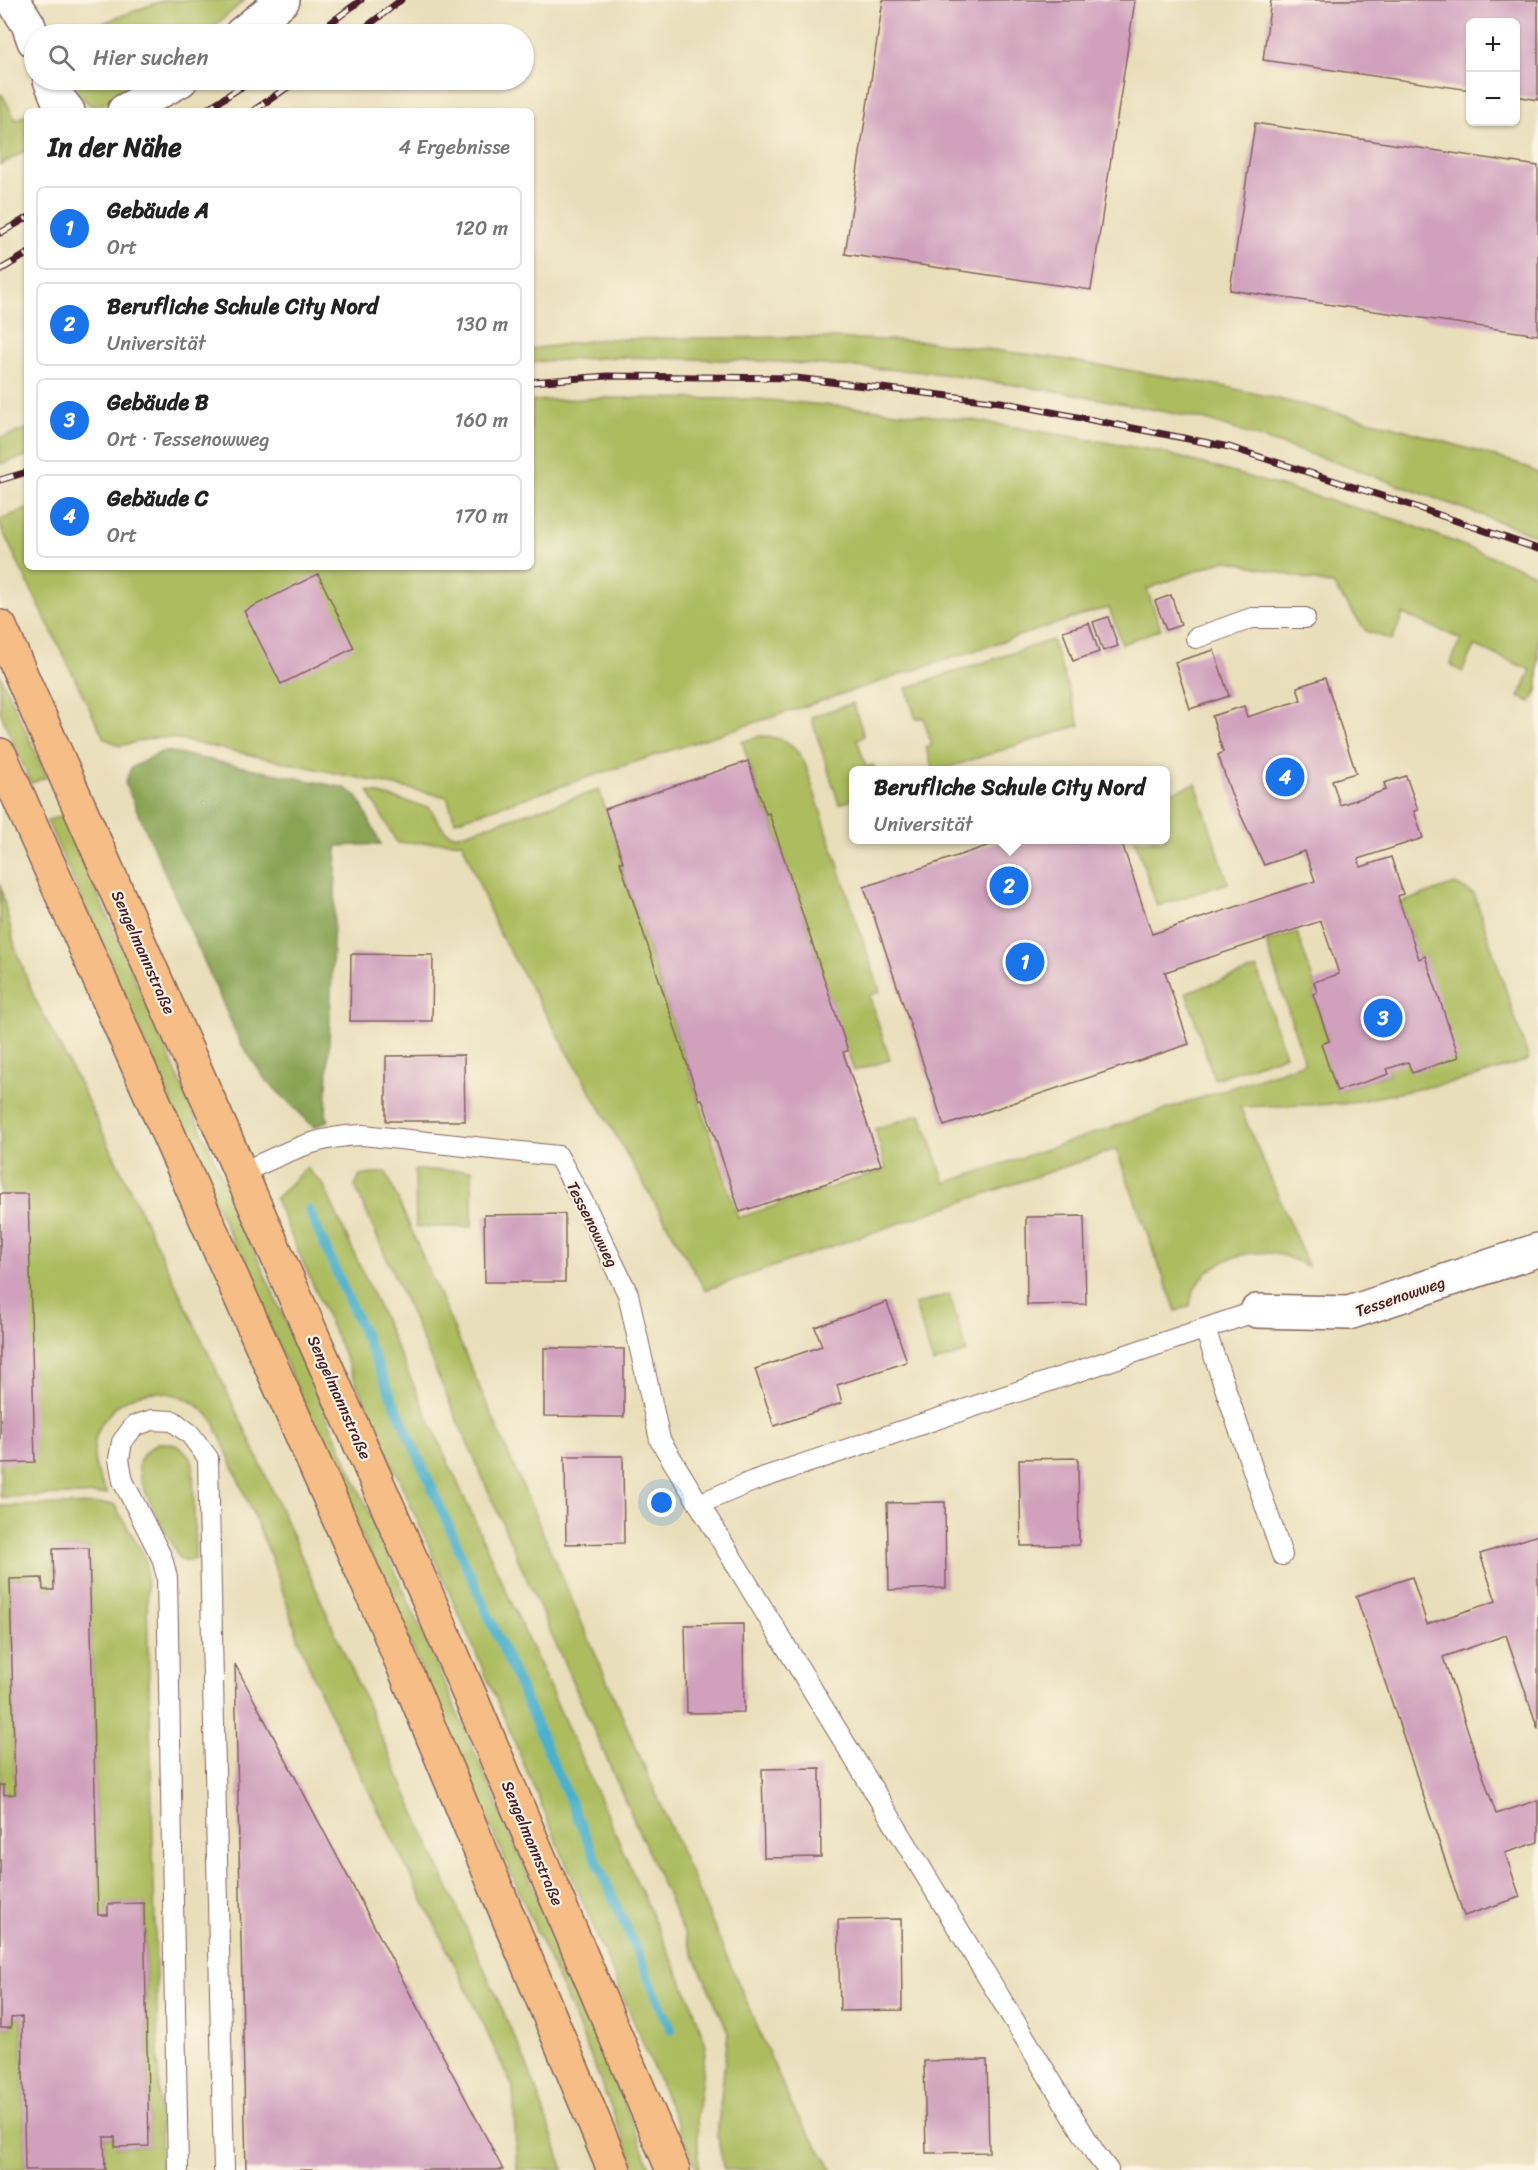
<!DOCTYPE html>
<html lang="de">
<head>
<meta charset="utf-8">
<style>
  :root { --surface:#fff; --page:#f6f6f6; --text:#222; --muted:#767676; --line:#e0e0e0; --accent:#1a73e8 }
  body { margin:0; font-family:Sriracha,sans-serif; background:var(--page); color:var(--text) }
  .controls { position:absolute; right:18px; top:18px; display:grid; overflow:hidden; border-radius:9px; box-shadow:0 2px 4px #0004 }
  .controls button { width:54px; height:54px; display:grid; place-items:center; padding:0; border:0; border-bottom:2px solid var(--line); background:var(--surface); color:var(--text); font:30px sans-serif }
  .you { position:absolute; left:662px; top:1503px; width:21px; height:21px; margin:-15px; border:4px solid #fff; border-radius:50%; background:#1a73e8; box-shadow:0 0 0 9px #1a73e833 }
  .badge { display:grid; place-items:center; width:39px; height:39px; border-radius:50%; background:var(--accent); color:#fff; font-size:20px; font-weight:700 }
  .pin { position:absolute; translate:-50% -50%; border:3px solid #fff; box-shadow:0 2px 6px #0006 }
  .popup { position:absolute; left:849px; top:766px; width:321px; height:78px; box-sizing:border-box; display:grid; place-content:center; border-radius:9px; background:var(--surface); filter:drop-shadow(0 2px 4px #0005); font-size:20px; white-space:nowrap; color:var(--muted) }
  .popup b { font-size:22px; color:var(--text) }
  .popup::after { content:''; position:absolute; left:50%; top:100%; margin-left:-12px; border:12px solid transparent; border-top-color:var(--surface) }
  .list { margin:0; padding:0; list-style:none }
  h2 { display:flex; justify-content:space-between; align-items:center; height:78px; margin:0; padding:0 24px; font-size:26px }
  h2 small { font-size:20px; font-weight:400; color:var(--muted) }
  .list li { display:grid; grid-template-columns:39px 1fr auto; gap:18px; align-items:center; box-sizing:border-box; height:84px; margin:0 12px 12px; padding:0 12px; border:2px solid var(--line); border-radius:9px }
  .list b { display:block; font-size:22px; white-space:nowrap }
  .list p { margin:0; font-size:20px; white-space:nowrap; color:var(--muted) }
  .list em { font-size:20px; font-style:normal; color:var(--muted) }
  .icon { flex:none; width:33px; height:33px; fill:none; stroke:currentColor; stroke-width:2; stroke-linecap:round; stroke-linejoin:round }
  .map { position:relative; flex:none; width:1538px; height:2170px; overflow:hidden }
  .search { position:absolute; background:var(--surface); box-shadow:0 2px 4px #0004; left:24px; top:24px; width:510px; height:66px; display:flex; align-items:center; gap:15px; box-sizing:border-box; padding:0 21px; border-radius:33px; color:var(--muted); font-size:22px }
  .panel { position:absolute; background:var(--surface); box-shadow:0 2px 4px #0004; left:24px; top:108px; width:510px; height:462px; border-radius:9px }
  .map>svg:first-child { display:block }
  .green { fill:#acbc5e; stroke:#7b6e44; stroke-width:1.5 }
  .forest { fill:#89a455; stroke:#6a6240; stroke-width:1.5 }
  .lines { fill:none; stroke-linecap:round; stroke-linejoin:round }
  .stream { stroke:#4bb0ca; stroke-width:10 }
  .building { fill:#d0a0bd }
  .service-casing { stroke:#82625d; stroke-width:22 }
  .minor-casing { stroke:#82625d; stroke-width:36 }
  .primary-casing { stroke:#82625d; stroke-width:36 }
  .service { stroke:#fff; stroke-width:20 }
  .minor { stroke:#fff; stroke-width:33 }
  .primary { stroke:#f6be86; stroke-width:33 }
  .rail-casing { stroke:#4a1f2b; stroke-width:7 }
  .rail { stroke:#fcf5e5; stroke-width:4.5; stroke-dasharray:14; stroke-linecap:butt }
  .labels { text-anchor:middle; stroke-width:4.5; stroke-linejoin:round; paint-order:stroke }
  .street-label { font-size:16px; fill:#4a1f2b; stroke:#fcf5e5 }
</style>
</head>
<body>
<div class="map">
<svg width="1538" height="2170" viewBox="0 0 1538 2170">
  <rect width="100%" height="100%" fill="#fcf5e5"/>
  <filter id="ink" filterUnits="userSpaceOnUse"><feTurbulence type="fractalNoise" baseFrequency=".0167" numOctaves="2"/><feDisplacementMap in="SourceGraphic" scale="12" xChannelSelector="R" yChannelSelector="G"/><feConvolveMatrix kernelMatrix="1 2 1 2 8 2 1 2 1" color-interpolation-filters="sRGB"/></filter>
  <filter id="wash" filterUnits="userSpaceOnUse"><feTurbulence type="fractalNoise" baseFrequency=".008" numOctaves="4" result="noise"/><feDisplacementMap in="SourceGraphic" scale="24" xChannelSelector="R" yChannelSelector="G"/><feGaussianBlur stdDeviation="1.35" result="paint"/><feColorMatrix in="noise" values="0 0 0 0 0 0 0 0 0 0 0 0 0 0 0 0 0 1.4 0 .05"/><feComposite in="paint" operator="in"/></filter>
  <g filter="url(#wash)">
    <rect width="100%" height="100%" fill="#e9deba"/>
    <!-- green -->
    <g class="green">
      <polygon points="164,0 245,0 205,34 73,34"/>
      <polygon points="69,80 144,80 114,102 91,106 72,89"/>
      <polygon points="2,94 16,120 27,114 27,150 0,165 0,95"/>
      <polygon points="794,337 922,341 1056,358 1223,386 1388,425 1517,463 1538,473 1538,536 1346,466 1206,420 1074,394 928,372 761,361 620,357 531,362 531,349 603,339"/>
      <polygon points="600,398 757,399 870,409 978,421 1158,451 1401,521 1538,575 1538,689 1531,702 1519,697 1531,670 1474,646 1462,672 1450,664 1461,639 1403,614 1392,640 1366,631 1333,585 1225,560 1147,589 1161,629 1122,644 1109,608 1095,611 455,821 447,797 172,738 152,738 120,746 104,738 0,526 0,519 27,509 27,567 531,567 531,401"/>
      <polygon points="27,429 27,456 0,464 0,438"/>
      <polygon points="1052,640 1080,725 940,770 933,770 926,748 932,745 923,717 916,719 906,688"/>
      <polygon points="0,675 47,777 31,783 0,712"/>
      <polygon points="853,703 864,736 857,739 866,767 873,765 875,770 853,770 853,800 839,804 811,717"/>
      <path d="M760,736C781,736 796,745 805,764L880,992L869,995L890,1060L854,1071L769,813L766,814L742,742Z"/>
      <polygon points="1196,784 1228,883 1157,906 1135,840 1165,840 1165,794"/>
      <path d="M599,790L623,862L620,863L738,1218L886,1169L875,1129L921,1114L945,1183L1305,1063L1266,942L1297,932L1317,992L1313,994L1329,1041L1322,1044L1337,1091L1389,1074L1387,1069L1425,957L1419,959L1400,903L1455,884L1474,894L1529,1060L1468,1079L1343,1104L1240,1107L1308,1266C1298,1262 1287,1256 1277,1254C1247,1248 1210,1261 1195,1288C1192,1293 1191,1300 1190,1306L1176,1311L1116,1149L705,1290L498,931L462,842L397,843L368,791L430,808C438,820 443,836 459,835Z"/>
      <polygon points="63,815 496,1801 588,2015 651,2170 636,2170 578,2025 47,821"/>
      <path d="M0,884L15,947L34,997L81,1087L249,1438L529,2070L564,2170H517L513,2088L456,1967L321,1695L301,1646L272,1559L213,1420C186,1387 137,1381 108,1415C100,1424 94,1437 94,1449C93,1465 100,1480 107,1494L0,1497Z"/>
      <polygon points="1257,969 1285,1055 1214,1079 1186,992"/>
      <polygon points="306,1168 323,1184 692,2004 706,2045 697,2116 699,2170 697,2170 491,1687 275,1199"/>
      <polygon points="415,1170 472,1170 472,1227 416,1227"/>
      <polygon points="386,1172 793,2109 833,2170 724,2170 717,2136 728,2032 529,1584 355,1186 360,1176"/>
      <polygon points="949,1294 967,1352 933,1363 915,1305"/>
      <path d="M158,1443C176,1442 185,1447 193,1464L195,1560H180C171,1541 135,1481 139,1464C141,1454 149,1448 158,1443Z"/>
      <polygon points="114,1504 146,1559 161,2170 105,2170 104,2137 115,2137 116,2147 149,2146 144,1903 108,1904 108,1915 98,1915 89,1548 53,1549 54,1590 43,1590 42,1578 10,1579 15,1794 4,1795 0,1785 0,1506"/>
      <polygon points="22,2017 25,2170 0,2170 0,2028 11,2028 11,2018"/>
    </g>
    <!-- forest -->
    <polygon class="forest" points="161,752 171,752 345,788 357,796 381,844 337,846 326,1115 329,1120 314,1127 265,1079 240,1042 125,783 131,768"/>
    <g class="lines">
      <!-- stream -->
      <polyline class="stream" points="309,1210 671,2029"/>
    </g>
    <g id="blocks">
      <!-- building -->
      <g class="building">
        <polygon points="883,0 1135,0 1091,290 845,254"/>
        <polygon points="1271,0 1538,0 1538,100 1516,96 1516,22 1470,22 1470,90 1263,60"/>
        <polygon points="1255,123 1538,166 1538,335 1230,290"/>
        <polygon points="318,574 354,648 281,684 244,611"/>
        <polygon points="1171,595 1181,625 1166,630 1155,601"/>
        <polygon points="1108,617 1118,646 1103,651 1093,622"/>
        <polygon points="1089,623 1099,652 1073,661 1063,631"/>
        <polygon points="1214,650 1229,696 1190,709 1175,662"/>
        <polygon points="1325,678 1356,773 1332,780 1340,805 1386,790 1384,783 1406,776 1418,810 1414,811 1423,838 1358,859 1361,867 1391,857 1403,894 1398,896 1400,903 1419,959 1425,956 1459,1057 1412,1073 1408,1062 1387,1069 1389,1074 1337,1091 1321,1044 1329,1041 1313,994 1317,992 1314,982 1339,974 1321,921 1165,972 1189,1044 944,1126 864,887 1005,840 1121,840 1152,934 1315,881 1305,851 1264,865 1232,796 1218,755 1223,752 1212,716 1244,706 1247,717 1301,700 1297,687"/>
        <polygon points="748,761 766,814 769,813 848,1051 843,1052 881,1165 740,1212 702,1099 699,1100 620,862 623,862 605,809"/>
        <polygon points="351,954 433,955 432,1021 350,1021"/>
        <polygon points="464,1055 465,1121 386,1121 386,1056"/>
        <polygon points="0,1194 28,1194 35,1462 0,1463"/>
        <polygon points="565,1214 565,1282 485,1282 484,1215"/>
        <polygon points="1084,1216 1086,1304 1027,1305 1026,1217"/>
        <polygon points="887,1302 907,1362 837,1385 842,1403 774,1426 755,1369 822,1346 815,1327"/>
        <polygon points="544,1348 624,1349 624,1417 544,1416"/>
        <polygon points="565,1456 623,1456 624,1543 566,1544"/>
        <polygon points="1078,1458 1079,1545 1021,1546 1019,1459"/>
        <polygon points="945,1502 946,1588 889,1590 887,1503"/>
        <polygon points="1538,1535 1538,1729 1506,1635 1443,1657 1496,1814 1538,1800 1538,1842 1505,1853 1520,1897 1464,1916 1356,1596 1412,1577 1427,1624 1496,1601 1480,1554"/>
        <polygon points="89,1548 98,1915 108,1915 108,1904 144,1903 149,2146 115,2147 115,2137 104,2137 105,2170 25,2170 22,2017 11,2018 11,2028 0,2028 0,1785 4,1785 4,1795 15,1794 10,1579 42,1578 43,1590 54,1590 53,1549"/>
        <polygon points="743,1624 744,1712 687,1713 685,1625"/>
        <polygon points="235,1664 493,2150 503,2170 246,2170"/>
        <polygon points="820,1768 821,1857 764,1858 762,1769"/>
        <polygon points="901,1919 902,2010 840,2011 838,1920"/>
        <polygon points="987,2060 989,2152 926,2153 924,2061"/>
      </g>
    </g>
  </g>
  <g filter="url(#ink)">
    <use href="#blocks" fill-opacity="0" stroke="#82625d" stroke-width="1.5"/>
    <g class="lines">
      <defs>
        <g id="service">
          <polyline points="1196,638 1252,618 1305,618"/>
          <path d="M241,1173C285,1153 314,1136 363,1135L558,1156L586,1207L628,1294L660,1440L699,1504"/>
          <polyline points="1205,1329 1282,1555"/>
          <polyline points="178,2170 167,1577 162,1558 123,1481 119,1459 122,1442 134,1426 152,1420 173,1421 190,1434 208,1458 224,2170"/>
          <polyline points="1108,2170 1095,2153 699,1504 753,1481 1257,1311"/>
        </g>
        <g id="minor">
          <polyline points="13,0 28,24 34,41"/>
          <polyline points="241,34 283,0"/>
          <polyline points="50,80 57,97 68,111"/>
          <polyline points="124,111 181,80"/>
          <polyline points="1257,1311 1349,1313 1538,1250"/>
        </g>
        <g id="primary">
          <polyline points="0,627 428,1598 673,2170"/>
          <polyline points="0,755 387,1627 614,2170"/>
        </g>
      </defs>
      <!-- service casing -->
      <use href="#service" class="service-casing"/>
      <!-- minor casing -->
      <use href="#minor" class="minor-casing"/>
      <!-- primary casing -->
      <use href="#primary" class="primary-casing"/>
      <!-- service -->
      <use href="#service" class="service"/>
      <!-- minor -->
      <use href="#minor" class="minor"/>
      <!-- primary -->
      <use href="#primary" class="primary"/>
      <defs>
        <g id="rail">
          <polyline points="316,34 361,0"/>
          <polyline points="357,34 401,0"/>
          <polyline points="204,111 252,80"/>
          <polyline points="253,111 298,80"/>
          <polyline points="0,233 27,218"/>
          <polyline points="0,270 27,254"/>
          <polyline points="531,382 607,376 796,378 1001,402 1229,447 1410,505 1538,549"/>
          <polyline points="0,480 27,472"/>
        </g>
      </defs>
      <!-- rail casing -->
      <use href="#rail" class="rail-casing"/>
      <!-- rail -->
      <use href="#rail" class="rail"/>
    </g>
  </g>
  <g class="labels">
    <!-- street labels -->
    <g class="street-label">
      <text transform="translate(144 952) rotate(66)" y="6">Sengelmannstraße</text>
      <text transform="translate(593 1224) rotate(63)" y="6">Tessenowweg</text>
      <text transform="translate(1400 1296) rotate(-19)" y="6">Tessenowweg</text>
      <text transform="translate(340 1397) rotate(66)" y="6">Sengelmannstraße</text>
      <text transform="translate(533 1843) rotate(67)" y="6">Sengelmannstraße</text>
    </g>
  </g>
</svg>
<div class="controls">
<button>+</button>
<button>−</button>
</div>
<div class="you"></div>
<div class="pin badge" style="left:1025px;top:962px">1</div>
<div class="pin badge" style="left:1009px;top:886px">2</div>
<div class="popup"><b>Berufliche Schule City Nord</b>Universität</div>
<div class="pin badge" style="left:1383px;top:1018px">3</div>
<div class="pin badge" style="left:1285px;top:777px">4</div>
<div class="search"><svg class="icon" aria-label="search" viewBox="0 0 24 24"><circle cx="10" cy="10" r="6"/><path d="M15 15l6 6"/></svg>Hier suchen</div>
<section class="panel">
<h2>In der Nähe<small>4 Ergebnisse</small></h2>
<ul class="list">
<li><span class="badge">1</span><div><b>Gebäude A</b><p>Ort</p></div><em>120 m</em></li>
<li><span class="badge">2</span><div><b>Berufliche Schule City Nord</b><p>Universität</p></div><em>130 m</em></li>
<li><span class="badge">3</span><div><b>Gebäude B</b><p>Ort · Tessenowweg</p></div><em>160 m</em></li>
<li><span class="badge">4</span><div><b>Gebäude C</b><p>Ort</p></div><em>170 m</em></li>
</ul>
</section>
</div>
</body>
</html>
